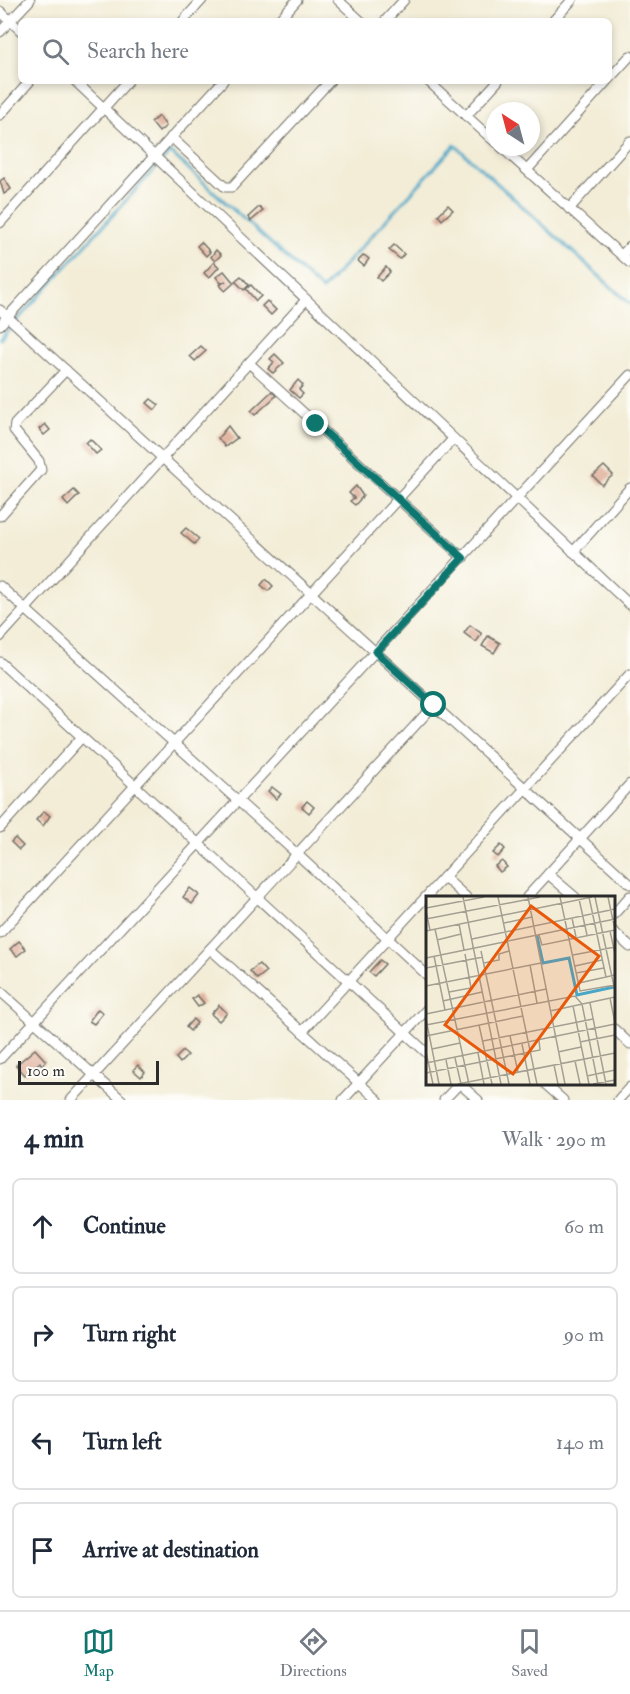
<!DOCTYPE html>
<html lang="en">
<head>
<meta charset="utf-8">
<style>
  :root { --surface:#fff; --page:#f6f6f7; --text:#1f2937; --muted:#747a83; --line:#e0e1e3; --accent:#0f766e }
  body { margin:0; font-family:"IM FELL Double Pica",serif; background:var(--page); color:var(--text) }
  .compass { position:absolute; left:486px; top:102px; width:54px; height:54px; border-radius:50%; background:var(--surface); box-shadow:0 3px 9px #0003; rotate:324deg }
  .scale { position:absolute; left:18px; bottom:15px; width:141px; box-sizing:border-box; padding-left:6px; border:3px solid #2b2b2b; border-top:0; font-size:16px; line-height:21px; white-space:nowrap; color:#2b2b2b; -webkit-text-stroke:4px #fdfcf7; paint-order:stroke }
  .stop { position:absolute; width:18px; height:18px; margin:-14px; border:4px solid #0f766e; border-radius:50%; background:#fff }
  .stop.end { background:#0f766e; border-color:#fff; box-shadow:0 2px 6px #0008 }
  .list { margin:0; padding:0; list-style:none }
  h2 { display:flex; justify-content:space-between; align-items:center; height:78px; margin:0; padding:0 24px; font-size:26px }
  h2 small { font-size:20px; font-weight:400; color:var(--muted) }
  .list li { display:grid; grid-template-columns:39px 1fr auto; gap:18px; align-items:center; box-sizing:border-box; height:96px; margin:0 12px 12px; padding:0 12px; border:2px solid var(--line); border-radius:9px }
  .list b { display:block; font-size:22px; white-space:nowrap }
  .list em { font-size:20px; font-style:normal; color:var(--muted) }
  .icon { flex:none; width:33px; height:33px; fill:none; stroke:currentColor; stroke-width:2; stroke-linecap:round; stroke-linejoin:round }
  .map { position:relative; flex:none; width:630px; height:1100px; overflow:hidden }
  .search { position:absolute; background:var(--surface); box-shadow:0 3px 9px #0003; left:18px; right:18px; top:18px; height:66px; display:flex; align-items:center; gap:15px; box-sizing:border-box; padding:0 21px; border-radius:9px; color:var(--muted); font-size:22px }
  .sheet { height:510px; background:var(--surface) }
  nav { display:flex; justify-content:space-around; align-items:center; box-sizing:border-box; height:84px; border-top:2px solid var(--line); background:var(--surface); font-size:16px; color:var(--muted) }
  nav a { display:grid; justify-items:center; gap:3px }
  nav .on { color:var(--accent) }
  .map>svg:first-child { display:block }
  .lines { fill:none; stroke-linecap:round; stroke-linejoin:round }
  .stream { stroke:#48a6c7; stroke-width:3 }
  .building { fill:#e0b09c }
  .minor-casing { stroke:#716f67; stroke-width:11 }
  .minor { stroke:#fff; stroke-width:9 }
  .route { stroke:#0f766e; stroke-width:8 }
  .inset-river { fill:none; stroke:#48a6c7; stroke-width:3 }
  .inset-road { fill:none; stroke:#a39f92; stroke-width:1.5 }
  .view { fill:#e8590c; fill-opacity:0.15; stroke:#e8590c; stroke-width:3 }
  .inset-edge { fill:none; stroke:#2b2b2b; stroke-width:3 }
</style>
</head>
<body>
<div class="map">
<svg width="630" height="1100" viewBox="0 0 630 1100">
  <rect width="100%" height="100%" fill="#fdfcf7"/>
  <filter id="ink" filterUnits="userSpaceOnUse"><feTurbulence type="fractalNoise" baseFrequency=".0167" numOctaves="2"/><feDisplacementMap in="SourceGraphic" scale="12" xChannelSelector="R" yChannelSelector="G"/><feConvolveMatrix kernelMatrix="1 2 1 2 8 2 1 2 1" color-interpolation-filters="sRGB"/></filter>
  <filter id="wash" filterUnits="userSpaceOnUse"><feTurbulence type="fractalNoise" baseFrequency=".008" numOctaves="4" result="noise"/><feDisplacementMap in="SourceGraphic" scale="24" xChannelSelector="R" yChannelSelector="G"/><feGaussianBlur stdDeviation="1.35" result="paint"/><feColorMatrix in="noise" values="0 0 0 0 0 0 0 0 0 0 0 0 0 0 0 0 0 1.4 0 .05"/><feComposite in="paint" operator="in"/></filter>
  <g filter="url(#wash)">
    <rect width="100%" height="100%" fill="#f3edd7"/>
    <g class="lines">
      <!-- stream -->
      <polyline class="stream" points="0,339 170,152 322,290 455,145 630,304"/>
    </g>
    <g id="blocks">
      <!-- building -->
      <g class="building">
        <polygon points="159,116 166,126 159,132 151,122"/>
        <polygon points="4,178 11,189 4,194 0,181"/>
        <polygon points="448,205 453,210 442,220 438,215"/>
        <polygon points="259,207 263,211 251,221 248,217"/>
        <polygon points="201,242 210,252 206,256 197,246"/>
        <polygon points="394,245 404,254 400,259 389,250"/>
        <polygon points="216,250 221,255 215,261 211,257"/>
        <polygon points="364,255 369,259 364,266 358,261"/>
        <polygon points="214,262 219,267 209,278 204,273"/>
        <polygon points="386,267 390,272 381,281 377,277"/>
        <polygon points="224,271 234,283 225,291 220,285 226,281 221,283 216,277"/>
        <polygon points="241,276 249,285 244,290 235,281"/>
        <polygon points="251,285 261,296 256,301 246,289"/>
        <polygon points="267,301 276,310 271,315 262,306"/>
        <polygon points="201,346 206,351 195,361 190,356"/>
        <polygon points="275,354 284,363 273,373 268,369 274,362 270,359"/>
        <polygon points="298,380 303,385 299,390 303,394 299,398 290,390"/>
        <polygon points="272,391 276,396 255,415 251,411"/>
        <polygon points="151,399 159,405 155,410 147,403"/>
        <polygon points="45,424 50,430 44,435 39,429"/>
        <polygon points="228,426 237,438 225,447 218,438"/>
        <polygon points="90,439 101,450 96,454 86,443"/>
        <polygon points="604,466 613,475 602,485 593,476"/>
        <polygon points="356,486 363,496 355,505 350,501 354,498 349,493"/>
        <polygon points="74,490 79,495 68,506 63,500"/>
        <polygon points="186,528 199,539 194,544 181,533"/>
        <polygon points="266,579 273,586 268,591 261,585"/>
        <polygon points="470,625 482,634 476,642 464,633"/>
        <polygon points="488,636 500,643 494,653 482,646"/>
        <polygon points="272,787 281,794 276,799 268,791"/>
        <polygon points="307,801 314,807 309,813 302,807"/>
        <polygon points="44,811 50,816 43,826 36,820"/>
        <polygon points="15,838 23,846 19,850 11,842"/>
        <polygon points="501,845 505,849 498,857 493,853"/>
        <polygon points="502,861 507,867 500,872 495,866"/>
        <polygon points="190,888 199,895 192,904 183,897"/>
        <polygon points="19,941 26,949 17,956 10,949"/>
        <polygon points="380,960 385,964 374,976 369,972"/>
        <polygon points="259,964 266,972 257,979 250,971"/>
        <polygon points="197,995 204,1003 198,1007 192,999"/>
        <polygon points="219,1005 227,1013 219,1021 211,1014"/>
        <polygon points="98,1009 103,1013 94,1024 89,1021"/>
        <polygon points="193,1019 197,1023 190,1031 186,1027"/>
        <polygon points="35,1049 46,1061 42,1065 40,1062 25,1075 16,1065"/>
        <polygon points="183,1051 188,1055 180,1063 176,1058"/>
        <polygon points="138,1065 145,1072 141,1077 133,1070"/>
      </g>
    </g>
  </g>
  <g filter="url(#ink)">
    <use href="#blocks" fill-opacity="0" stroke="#716f67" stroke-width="1.5"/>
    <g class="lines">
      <defs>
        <g id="minor">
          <polyline points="338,0 361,21"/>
          <polyline points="0,11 21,31"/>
          <polyline points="183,21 202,0"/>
          <polyline points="278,21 297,0"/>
          <polyline points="385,21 404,0"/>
          <polyline points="553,21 572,0"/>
          <polyline points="0,32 30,0"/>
          <polyline points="609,79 630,56"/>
          <polyline points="75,81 630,605"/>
          <polyline points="428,81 495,142"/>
          <polyline points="0,115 30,81"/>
          <polyline points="466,116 498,81"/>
          <polyline points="171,137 225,187 232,187 330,81"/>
          <polyline points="501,147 630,263"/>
          <polyline points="527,170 607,81"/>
          <polyline points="569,209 630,141"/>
          <polyline points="0,223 128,81"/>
          <polyline points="622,255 630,246"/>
          <polyline points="0,310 630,884"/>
          <polyline points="0,325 223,81"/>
          <polyline points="249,363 463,558"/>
          <polyline points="0,516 41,470 39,461 14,430 15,424 66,370"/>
          <polyline points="573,552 630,488"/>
          <polyline points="0,586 297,854 428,976"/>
          <polyline points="0,637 305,301"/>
          <polyline points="0,662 428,1054"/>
          <polyline points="0,828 82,737"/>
          <polyline points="548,874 575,897"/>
          <polyline points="444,877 466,897"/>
          <polyline points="527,897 630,784"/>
          <polyline points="614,914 630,896"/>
          <polyline points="614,932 630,947"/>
          <polyline points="0,933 453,439"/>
          <polyline points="210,949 378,1100"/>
          <polyline points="0,991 122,1100"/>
          <polyline points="614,1029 630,1044"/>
          <polyline points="302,1032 630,674"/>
          <polyline points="0,1059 630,375"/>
          <polyline points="460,1084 478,1100"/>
          <polyline points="545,1084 563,1100"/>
          <polyline points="71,1100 434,705"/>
          <polyline points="343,1100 428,1008"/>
          <polyline points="444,1100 459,1084"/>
          <polyline points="618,1100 630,1087"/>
        </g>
      </defs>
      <!-- minor casing -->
      <use href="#minor" class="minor-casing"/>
      <!-- minor -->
      <use href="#minor" class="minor"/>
    </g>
  </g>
  <g class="lines" filter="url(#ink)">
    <!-- route -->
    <polyline class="route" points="316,424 463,558 376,652 434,705"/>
  </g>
  <!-- overview -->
  <g transform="translate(426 896)">
    <rect width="189" height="189" fill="#f3edd7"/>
    <path class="inset-river" d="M111,40L117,67L143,62L151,99L188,91"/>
    <path class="inset-road" d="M37,1L75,188M72,1L111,188M102,1L139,188M134,1L154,95L189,89M163,1L180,81M169,1L189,95M182,1L189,34M153,3L161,39M0,12L58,1M0,15L4,34M146,22L150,41M0,23L114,1M78,27L106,21M33,28L38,54M9,33L43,188M0,35L166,1M184,35L189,58M113,39L116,49L189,34M46,43L189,13M11,44L35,38M55,55L83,188M147,59L189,51M8,60L19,114M0,62L189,23M58,67L73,64V58L83,55M104,69L111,107M149,70L176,64M0,72L57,61M150,77L178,72M153,87L189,79M0,90L115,67M23,96L45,92L39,58M184,102L189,127M17,105L56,96M164,107L180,188M147,110L163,188M124,115L189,101M0,118L120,93M0,123L13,188M0,129L149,100L156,108L172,188M53,129L66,188M0,140L97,120M84,140L92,176M57,145L167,123M154,146L189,139M96,148L104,188M6,153L34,147M0,156L7,188M132,156L155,151M52,157L58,188M29,162L35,188M20,164L25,188M149,165L154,188M0,167L189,128M128,169L132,188M0,177L114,154L113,144M161,180L189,174M32,188L189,157M167,188L189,184"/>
    <path class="view" d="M105,10L173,60L87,178L19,129Z"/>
    <rect width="189" height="189" class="inset-edge"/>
  </g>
</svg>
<svg class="compass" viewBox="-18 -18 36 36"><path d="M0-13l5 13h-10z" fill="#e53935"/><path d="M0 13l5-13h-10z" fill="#747a83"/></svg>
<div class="scale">100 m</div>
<div class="stop" style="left:434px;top:705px"></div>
<div class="stop end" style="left:316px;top:424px"></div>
<div class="search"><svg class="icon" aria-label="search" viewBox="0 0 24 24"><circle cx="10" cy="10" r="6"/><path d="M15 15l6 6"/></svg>Search here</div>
</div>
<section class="sheet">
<h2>4 min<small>Walk · 290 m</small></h2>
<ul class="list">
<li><svg class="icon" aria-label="ahead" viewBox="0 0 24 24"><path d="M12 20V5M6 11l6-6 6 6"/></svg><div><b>Continue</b></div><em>60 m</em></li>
<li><svg class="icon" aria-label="right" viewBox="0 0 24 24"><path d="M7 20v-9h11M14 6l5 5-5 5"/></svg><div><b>Turn right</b></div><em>90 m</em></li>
<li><svg class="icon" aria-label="left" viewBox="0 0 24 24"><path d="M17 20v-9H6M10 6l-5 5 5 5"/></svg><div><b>Turn left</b></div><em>140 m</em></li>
<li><svg class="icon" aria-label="arrive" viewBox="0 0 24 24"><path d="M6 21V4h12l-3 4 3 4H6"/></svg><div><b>Arrive at destination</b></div></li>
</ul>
</section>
<nav>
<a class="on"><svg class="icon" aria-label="map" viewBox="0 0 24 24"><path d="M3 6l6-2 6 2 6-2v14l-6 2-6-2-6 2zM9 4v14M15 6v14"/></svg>Map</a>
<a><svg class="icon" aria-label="directions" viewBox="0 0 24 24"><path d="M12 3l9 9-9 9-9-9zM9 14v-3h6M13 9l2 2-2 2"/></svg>Directions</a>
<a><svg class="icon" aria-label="saved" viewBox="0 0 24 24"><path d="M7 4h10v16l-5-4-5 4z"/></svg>Saved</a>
</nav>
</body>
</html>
